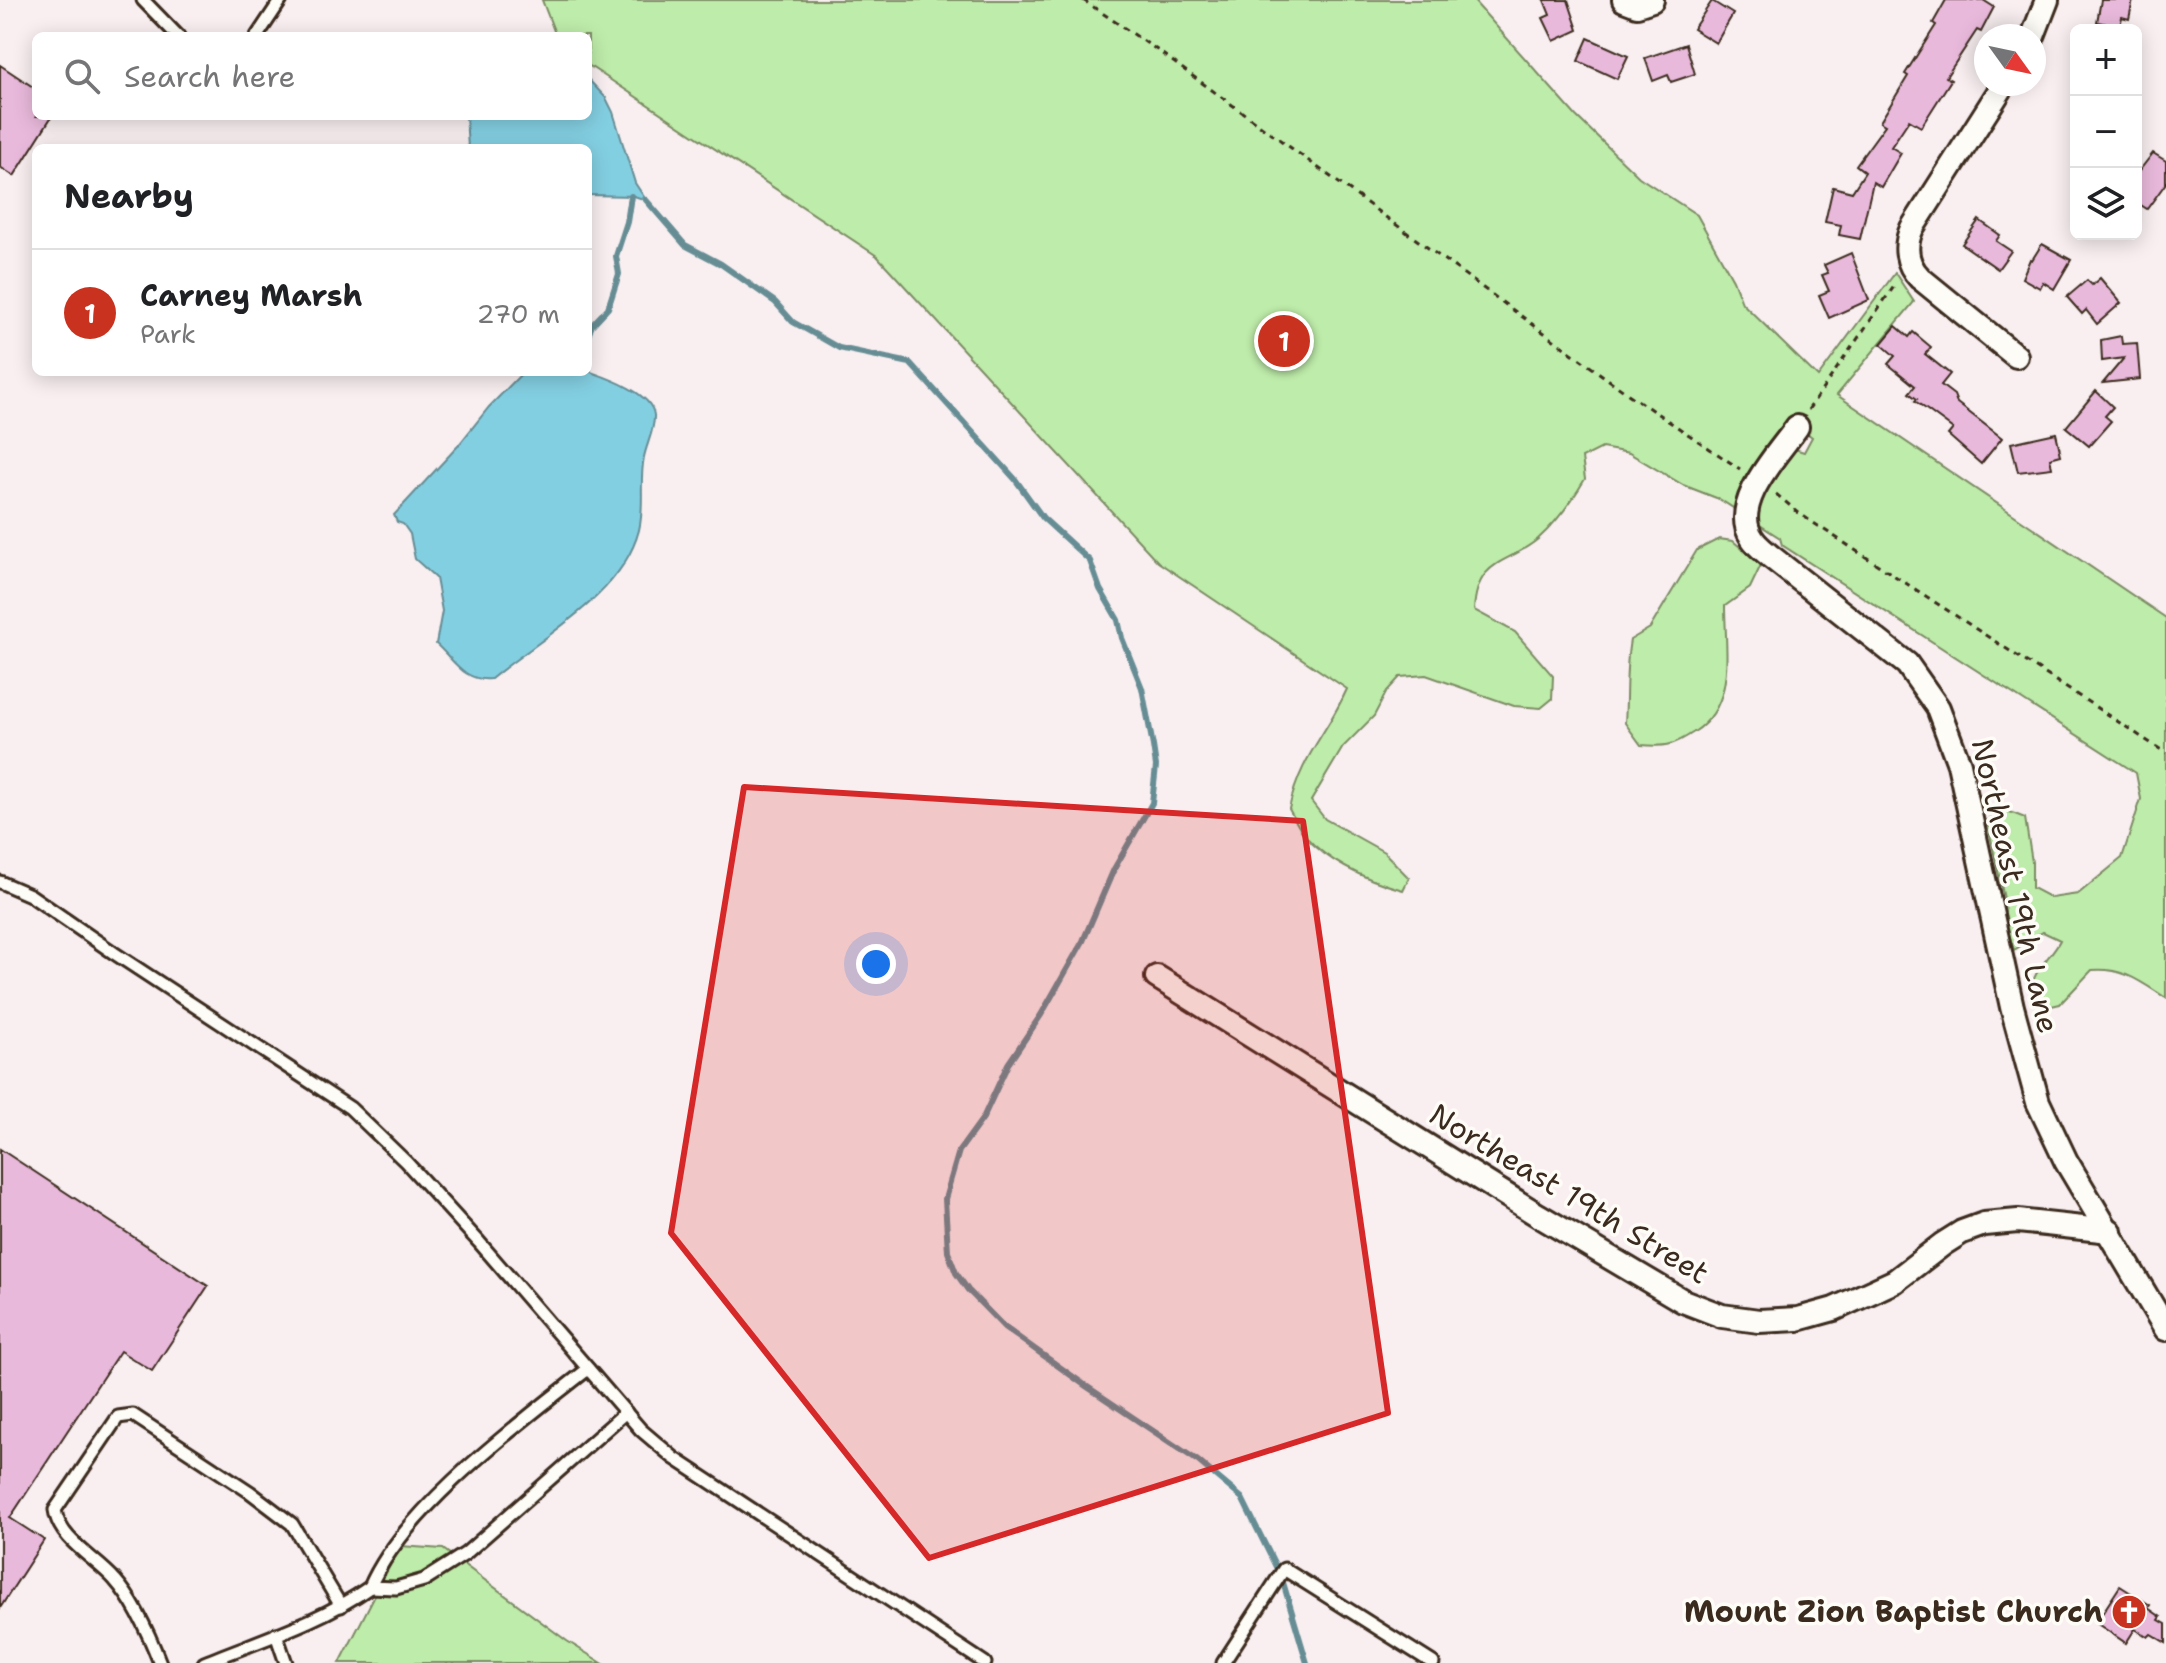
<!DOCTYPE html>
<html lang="en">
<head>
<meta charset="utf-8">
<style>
  :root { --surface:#fff; --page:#f2f2f2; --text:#202124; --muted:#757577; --line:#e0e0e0; --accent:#c8321e }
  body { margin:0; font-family:"Shantell Sans",sans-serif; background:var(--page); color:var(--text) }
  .controls { position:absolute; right:24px; top:24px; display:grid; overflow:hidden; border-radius:12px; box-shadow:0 4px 20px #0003 }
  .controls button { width:72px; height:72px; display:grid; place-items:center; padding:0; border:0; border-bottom:2px solid var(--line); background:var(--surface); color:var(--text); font:40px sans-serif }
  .compass { position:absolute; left:1974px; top:24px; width:72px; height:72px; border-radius:50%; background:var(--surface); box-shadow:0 4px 20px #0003; rotate:123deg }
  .you { position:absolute; left:876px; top:964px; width:28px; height:28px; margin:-20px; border:6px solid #fff; border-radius:50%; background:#1a73e8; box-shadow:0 0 0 12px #1a73e833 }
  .badge { display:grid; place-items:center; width:52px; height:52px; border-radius:50%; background:var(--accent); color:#fff; font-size:26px; font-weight:700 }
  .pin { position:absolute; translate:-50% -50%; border:4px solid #fff; box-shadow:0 2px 8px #0006 }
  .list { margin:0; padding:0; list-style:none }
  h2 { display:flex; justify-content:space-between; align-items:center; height:104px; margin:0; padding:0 32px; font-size:34px }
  h2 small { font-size:26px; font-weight:400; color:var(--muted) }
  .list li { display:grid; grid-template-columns:52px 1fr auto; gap:24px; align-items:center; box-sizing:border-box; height:128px; padding:0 32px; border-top:2px solid var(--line) }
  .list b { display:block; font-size:30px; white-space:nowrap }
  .list p { margin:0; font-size:26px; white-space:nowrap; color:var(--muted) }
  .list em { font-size:26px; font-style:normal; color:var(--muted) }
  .icon { flex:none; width:44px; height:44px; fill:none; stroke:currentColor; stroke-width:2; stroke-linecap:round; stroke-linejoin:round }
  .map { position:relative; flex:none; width:2166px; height:1663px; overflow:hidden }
  .search { position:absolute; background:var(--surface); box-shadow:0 4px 20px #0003; left:32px; top:32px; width:560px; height:88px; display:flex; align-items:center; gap:20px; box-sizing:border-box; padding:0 28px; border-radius:12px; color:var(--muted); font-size:30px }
  .panel { position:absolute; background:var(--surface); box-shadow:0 4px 20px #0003; left:32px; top:144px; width:560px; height:232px; border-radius:12px }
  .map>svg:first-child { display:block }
  .green { fill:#beecaa; stroke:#7c8b64; stroke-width:2; fill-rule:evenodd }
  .water { fill:#83cfe2; stroke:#668d94; stroke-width:2 }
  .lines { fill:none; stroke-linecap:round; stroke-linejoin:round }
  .stream { stroke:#668d94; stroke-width:6 }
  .building { fill:#e9b9db; stroke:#3b2a1e; stroke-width:2 }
  .service-casing { stroke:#3b2a1e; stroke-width:17 }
  .minor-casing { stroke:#3b2a1e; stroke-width:28 }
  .path { stroke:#3b2a1e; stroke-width:3; stroke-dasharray:6 6; stroke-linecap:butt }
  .service { stroke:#fdfcf7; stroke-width:11 }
  .minor { stroke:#fdfcf7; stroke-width:22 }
  .marked { fill:#d62828; fill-opacity:0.2; stroke:#d62828; stroke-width:6; stroke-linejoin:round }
  .labels { text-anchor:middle; stroke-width:7; stroke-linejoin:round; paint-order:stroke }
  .street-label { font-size:30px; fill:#3b2a1e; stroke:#fdfcf7 }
  .poi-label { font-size:30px; font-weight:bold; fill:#3b2a1e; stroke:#fdfcf7; text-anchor:end }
</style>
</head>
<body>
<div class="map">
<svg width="2166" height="1663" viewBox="0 0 2166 1663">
  <rect width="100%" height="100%" fill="#f9eff1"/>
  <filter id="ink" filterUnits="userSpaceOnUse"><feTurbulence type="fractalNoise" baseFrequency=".0125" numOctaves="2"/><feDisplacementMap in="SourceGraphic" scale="16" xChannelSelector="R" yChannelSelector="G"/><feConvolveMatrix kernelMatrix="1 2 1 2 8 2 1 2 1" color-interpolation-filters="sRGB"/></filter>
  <g filter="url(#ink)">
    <!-- green -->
    <g class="green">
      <path d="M542,0H1473L1576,116L1639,177L1697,215L1733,280L1742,303L1818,377L1895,273L1914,302L1837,395L2166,618V998C2141,982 2123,967 2092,970L2060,1004L2043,1008C2040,1004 2034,997 2033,991C2028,975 2053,955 2060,940L2043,932L2014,950L2005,922L2004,899L1987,821L2002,809L2025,818L2032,862V888L2051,898L2078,894L2122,858L2141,799L2136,773L1782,545L1780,538L1719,499L1683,485L1629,453L1602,448L1582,458L1585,479C1572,501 1558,521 1538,539C1507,565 1477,558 1474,610L1515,632L1553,676L1552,699L1541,708L1514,706L1426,675L1400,677L1387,691L1374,716L1343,747L1311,801L1325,819L1384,852L1409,878L1403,890C1367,880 1331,865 1305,836C1299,828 1294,818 1289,809C1300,757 1327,734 1347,689L1158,562L877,256L588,65V36H556ZM1789,419L1812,437L1804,452L1773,442Z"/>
      <path d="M1719,539L1733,541L1761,565L1750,588L1725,606C1725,649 1737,705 1694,732C1673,746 1666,747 1641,745L1625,723C1627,695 1625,668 1630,640L1650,628L1697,550Z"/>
      <polygon points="400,1546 443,1549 567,1641 602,1663 340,1663"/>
    </g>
    <!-- water -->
    <g class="water">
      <polygon points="588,79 606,98 613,112 635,183 646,200 634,196 588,195 588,148 468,148 466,116 588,116"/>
      <path d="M588,364L591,372C608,378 652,393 654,415C655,428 647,443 644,457C639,481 645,506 639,530C622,596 540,638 491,679C464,682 454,660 436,644L442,611L436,578L415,559L410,534L403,524L397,522L394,515L457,447L489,407L523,372H588Z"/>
    </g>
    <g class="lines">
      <!-- stream -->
      <g class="stream">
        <polyline points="646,200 685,245 721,264 775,302 793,322 839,348 910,363 1015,479 1043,518 1090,561 1100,589 1118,620 1122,638 1142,688 1153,746 1156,766 1152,803 1114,869 1083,941 1041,1015 1008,1064 983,1118 959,1151 945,1199 948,1252 956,1273 968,1290 1004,1327 1086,1386 1198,1461 1242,1498 1282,1579 1307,1663"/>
        <polyline points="588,336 592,325 608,308 619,274 616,256 627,222 631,196"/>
      </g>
    </g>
    <!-- building -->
    <g class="building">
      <polygon points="1544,0 1568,0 1578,30 1554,41 1543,18 1550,15"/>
      <polygon points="1946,0 1983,0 1994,7 1981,32 1977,30 1946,77 1951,80 1921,127 1909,120 1891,147 1901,153 1881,187 1873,182 1860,239 1839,235 1841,225 1825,222 1833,187 1852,192 1865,172 1856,165 1885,125 1880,122 1908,76 1905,74 1936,25 1933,23"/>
      <polygon points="2101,0 2133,0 2129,19 2122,17 2120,26 2097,22"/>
      <polygon points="1712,1 1733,14 1716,43 1693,29"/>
      <polygon points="1588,38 1628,56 1617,79 1578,61"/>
      <polygon points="1686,44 1695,74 1671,82 1668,75 1653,81 1645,58"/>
      <polygon points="0,65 36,89 36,116 52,116 14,176 0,167"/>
      <polygon points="2153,153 2166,161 2166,183 2147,209 2136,202 2136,175"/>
      <polygon points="1979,220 2000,235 1996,241 2011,251 1998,269 1962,244"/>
      <polygon points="2042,244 2071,260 2054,289 2043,282 2040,288 2022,278 2030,259 2032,260"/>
      <polygon points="1851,253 1869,300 1829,318 1819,295 1829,291 1822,275 1828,273 1824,265"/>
      <polygon points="2100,278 2121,303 2097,324 2086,310 2082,314 2067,297 2087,280 2092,285"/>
      <polygon points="1896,326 1909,337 1913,332 1931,347 1925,354 1950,374 1941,385 1954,395 1957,403 2002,438 1981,464 1948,435 1953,429 1915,401 1917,399 1909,393 1915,386 1888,364 1895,356 1881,344"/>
      <polygon points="2121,336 2122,344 2137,343 2140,379 2103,383 2124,358 2102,361 2101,340"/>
      <polygon points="2096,391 2113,407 2105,416 2111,421 2089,446 2066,427"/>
      <polygon points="2056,433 2061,455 2050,458 2052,468 2018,472 2011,443"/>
      <polygon points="0,1149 208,1286 152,1371 120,1351 10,1518 44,1540 0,1608"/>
      <polygon points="2120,1586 2150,1605 2148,1608 2161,1617 2159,1620 2166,1624 2166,1643 2151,1634 2148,1637 2135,1629 2126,1643 2096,1623"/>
    </g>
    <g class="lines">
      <defs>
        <g id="service">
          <polyline points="143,0 178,36"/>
          <polyline points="257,36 281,0"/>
          <polyline points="0,882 30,895 114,953 350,1108 406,1162 479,1242 641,1430 674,1458 985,1663"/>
          <path d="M588,1369C520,1423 404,1508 370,1587L396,1588L424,1580L465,1554L626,1412"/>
          <polyline points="276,1634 286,1663"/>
          <path d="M160,1663C150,1637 134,1601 115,1580C96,1558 59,1540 55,1510L118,1417L133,1415L250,1492L292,1524L341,1606"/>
          <path d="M204,1663C260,1640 320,1622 370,1587"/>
          <polyline points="1223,1663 1284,1569 1433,1663"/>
        </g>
        <g id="minor">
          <polyline points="1624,0 1637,5 1652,0"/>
          <polyline points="2033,36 2047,0"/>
          <path d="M2004,84L1912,228C1904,246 1906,264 1920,278L2016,356"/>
          <path d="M1797,427C1778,454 1729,504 1752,538C1756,545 1763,550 1770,556L1907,664L1938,708L1959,764L2012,1007L2038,1102L2066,1161L2166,1329"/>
          <polyline points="1157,977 1538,1215 1683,1301 1722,1316 1759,1321 1798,1319 1834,1309 1895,1281 1943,1244 1962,1232 1984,1224 2018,1221 2110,1231"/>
        </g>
      </defs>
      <!-- service casing -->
      <use href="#service" class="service-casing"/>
      <!-- minor casing -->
      <use href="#minor" class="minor-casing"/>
      <!-- path -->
      <g class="path">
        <polyline points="1083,0 1157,50 1628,394 1740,469"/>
        <polyline points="1808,410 1897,282"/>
        <polyline points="1776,494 1800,514 2166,753"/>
      </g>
      <!-- service -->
      <use href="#service" class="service"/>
      <!-- minor -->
      <use href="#minor" class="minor"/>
    </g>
  </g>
  <!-- marked area -->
  <path class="marked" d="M744,787L1303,821L1388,1413L929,1558L671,1233Z"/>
  <!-- icons -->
  <defs>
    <symbol id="church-disc" viewBox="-11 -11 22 22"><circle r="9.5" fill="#c8321e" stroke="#fdfcf7"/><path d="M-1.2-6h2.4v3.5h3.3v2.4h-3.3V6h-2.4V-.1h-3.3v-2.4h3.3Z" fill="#fff"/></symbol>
  </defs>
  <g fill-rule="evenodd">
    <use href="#church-disc" x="2109" y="1592" width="40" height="40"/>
  </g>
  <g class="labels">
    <!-- street labels -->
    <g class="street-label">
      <text transform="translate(2015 886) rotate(77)" y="10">Northeast 19th Lane</text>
      <text transform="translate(1569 1194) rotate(31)" y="10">Northeast 19th Street</text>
    </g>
    <!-- poi labels -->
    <g class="poi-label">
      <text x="2103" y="1622">Mount Zion Baptist Church</text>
    </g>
  </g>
</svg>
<div class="controls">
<button>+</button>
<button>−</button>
<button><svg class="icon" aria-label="layers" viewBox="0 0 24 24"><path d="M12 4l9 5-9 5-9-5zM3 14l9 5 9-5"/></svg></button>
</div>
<svg class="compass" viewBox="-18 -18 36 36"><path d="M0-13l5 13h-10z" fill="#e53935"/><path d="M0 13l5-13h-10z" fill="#757577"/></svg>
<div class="you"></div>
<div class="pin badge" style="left:1284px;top:341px">1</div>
<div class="search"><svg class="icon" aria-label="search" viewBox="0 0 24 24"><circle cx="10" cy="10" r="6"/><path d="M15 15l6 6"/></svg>Search here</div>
<section class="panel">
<h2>Nearby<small></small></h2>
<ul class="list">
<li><span class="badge">1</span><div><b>Carney Marsh</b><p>Park</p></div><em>270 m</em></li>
</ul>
</section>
</div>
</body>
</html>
